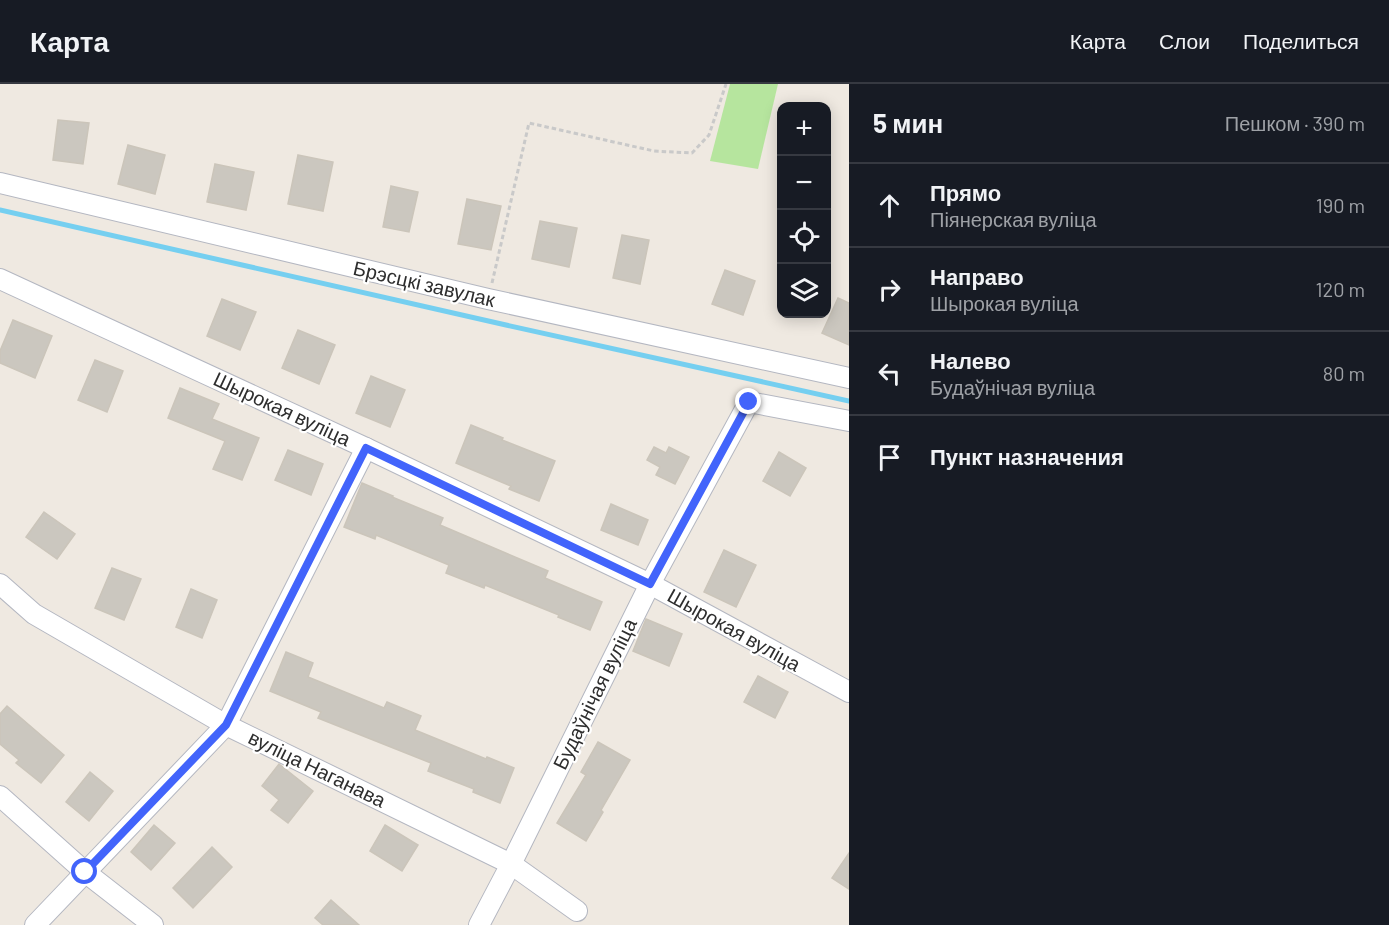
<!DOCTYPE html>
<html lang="ru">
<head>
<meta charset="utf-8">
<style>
  :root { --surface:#171b24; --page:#20242c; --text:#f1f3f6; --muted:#9ea1a6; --line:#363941 }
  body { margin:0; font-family:Barlow,sans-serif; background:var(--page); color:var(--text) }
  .controls { position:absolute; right:18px; top:18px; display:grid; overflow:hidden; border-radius:12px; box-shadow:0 3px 15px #0003 }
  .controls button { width:54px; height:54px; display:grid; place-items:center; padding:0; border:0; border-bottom:2px solid var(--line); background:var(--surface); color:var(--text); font:30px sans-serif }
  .stop { position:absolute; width:18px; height:18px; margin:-14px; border:4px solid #4264fb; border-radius:50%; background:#fff }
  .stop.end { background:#4264fb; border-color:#fff; box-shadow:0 2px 6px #0008 }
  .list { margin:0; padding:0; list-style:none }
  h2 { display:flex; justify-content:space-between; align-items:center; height:78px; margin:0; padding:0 24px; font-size:26px }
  h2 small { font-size:20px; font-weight:400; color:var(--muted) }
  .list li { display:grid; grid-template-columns:39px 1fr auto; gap:18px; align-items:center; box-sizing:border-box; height:84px; padding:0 24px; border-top:2px solid var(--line) }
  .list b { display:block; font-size:22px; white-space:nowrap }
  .list p { margin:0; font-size:20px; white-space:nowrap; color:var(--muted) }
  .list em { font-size:20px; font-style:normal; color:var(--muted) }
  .icon { flex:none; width:33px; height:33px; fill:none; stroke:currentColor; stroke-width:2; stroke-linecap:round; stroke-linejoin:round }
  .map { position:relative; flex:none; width:849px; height:841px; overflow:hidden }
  header { display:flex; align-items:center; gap:36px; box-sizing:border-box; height:84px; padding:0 30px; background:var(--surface); border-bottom:2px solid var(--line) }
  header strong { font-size:28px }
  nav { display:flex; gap:33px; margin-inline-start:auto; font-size:21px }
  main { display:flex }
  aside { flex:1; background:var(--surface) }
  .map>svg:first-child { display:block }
  .green { fill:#b6e59e }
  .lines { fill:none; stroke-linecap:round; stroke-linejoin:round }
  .stream { stroke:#75cff0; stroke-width:5 }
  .building { fill:#cbc7bf; stroke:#cbc5ba; stroke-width:1.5 }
  .minor-casing { stroke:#b4b7c1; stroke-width:22 }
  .path { stroke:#c9c9c9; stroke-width:3; stroke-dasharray:4.5 3; stroke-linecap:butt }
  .minor { stroke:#fff; stroke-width:20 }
  .route { stroke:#4264fb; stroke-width:8 }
  .labels { text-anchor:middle; stroke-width:4.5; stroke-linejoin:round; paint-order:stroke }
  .street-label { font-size:20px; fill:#2e2e2e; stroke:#fff }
</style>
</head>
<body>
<header>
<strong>Карта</strong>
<nav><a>Карта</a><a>Слои</a><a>Поделиться</a></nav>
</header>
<main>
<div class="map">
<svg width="849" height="841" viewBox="0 0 849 841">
  <rect width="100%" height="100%" fill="#efe9e1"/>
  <!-- green -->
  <polygon class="green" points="730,0 778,0 758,85 710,77"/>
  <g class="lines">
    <!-- stream -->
    <polyline class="stream" points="0,126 506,241 849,317"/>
  </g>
  <!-- building -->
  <g class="building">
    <polygon points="58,36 89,39 83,80 53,76"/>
    <polygon points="128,61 165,71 155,110 118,100"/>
    <polygon points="298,71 333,78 323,127 288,120"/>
    <polygon points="215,80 254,88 246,126 207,118"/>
    <polygon points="391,102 418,108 409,148 383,143"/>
    <polygon points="467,115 501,122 491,166 458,160"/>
    <polygon points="540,137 577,144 569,183 532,175"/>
    <polygon points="622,151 649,156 640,200 613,194"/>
    <polygon points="725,186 755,197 743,231 712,220"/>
    <polygon points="838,214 849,219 849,261 822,249"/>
    <polygon points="222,215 256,228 240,266 207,252"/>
    <polygon points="13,236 52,252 35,294 0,279 0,267"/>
    <polygon points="298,246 335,261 319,300 282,284"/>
    <polygon points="95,276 123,287 107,328 78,316"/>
    <polygon points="371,292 405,306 390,343 356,329"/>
    <polygon points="180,304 219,320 212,335 259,354 242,396 213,385 225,357 168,334"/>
    <polygon points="471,341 503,354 502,356 555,377 539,417 509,405 511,402 456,379"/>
    <polygon points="654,363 666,369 669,363 689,373 675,400 656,391 660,383 647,376"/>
    <polygon points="288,366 323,380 311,411 275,396"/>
    <polygon points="779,368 806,384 790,412 763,397"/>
    <polygon points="362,399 393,412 392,413 443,434 440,441 548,487 545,494 602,518 590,546 558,533 559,531 485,501 484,504 446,489 449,481 376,451 375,455 344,443"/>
    <polygon points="611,420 648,436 638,461 601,446"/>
    <polygon points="44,428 75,450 57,475 26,453"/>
    <polygon points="724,466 756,481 736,523 704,508"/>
    <polygon points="112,484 141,495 124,536 95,524"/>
    <polygon points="191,505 217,516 202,554 176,543"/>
    <polygon points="646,535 682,550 669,582 633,567"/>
    <polygon points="286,568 313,579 308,593 384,624 387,618 421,632 415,646 486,675 487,673 514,684 500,719 473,708 474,705 428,687 431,679 318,634 321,628 270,607"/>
    <polygon points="758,592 788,608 775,634 744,618"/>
    <polygon points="7,622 64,671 41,699 16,679 19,676 0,660 0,630"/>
    <polygon points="598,658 630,676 601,726 603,728 586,757 557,739 586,691 581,688"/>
    <polygon points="279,680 313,707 288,739 271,726 279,716 262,702"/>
    <polygon points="90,688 113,707 89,737 66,718"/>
    <polygon points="154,741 175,759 151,786 131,768"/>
    <polygon points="385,741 418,761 402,787 370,767"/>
    <polygon points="212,763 232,783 193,824 173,804"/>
    <polygon points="849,769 849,805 832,794"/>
    <polygon points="331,816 359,841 323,841 315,834"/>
  </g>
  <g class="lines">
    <defs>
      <g id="minor">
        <polyline points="0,99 488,215 849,294"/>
        <polyline points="0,195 366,364 650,500 849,608"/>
        <polyline points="0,500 34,530 226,641 511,780 577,827"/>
        <polyline points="0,712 85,788 153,841"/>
        <polyline points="35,841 226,641 366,364"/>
        <polyline points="479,841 511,780 650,500 749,318 849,337"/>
      </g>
    </defs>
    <!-- minor casing -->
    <use href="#minor" class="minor-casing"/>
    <!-- path -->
    <polyline class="path" points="492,199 529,39 654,67 692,69 709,51 726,0"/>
    <!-- minor -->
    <use href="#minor" class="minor"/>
  </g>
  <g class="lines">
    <!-- route -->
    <polyline class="route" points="85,788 226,641 366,364 650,500 749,318"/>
  </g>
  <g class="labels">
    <!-- street labels -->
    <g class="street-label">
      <text transform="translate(424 200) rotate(13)" y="7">Брэсцкі завулак</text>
      <text transform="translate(282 325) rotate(25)" y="7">Шырокая вуліца</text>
      <text transform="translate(734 546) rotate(29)" y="7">Шырокая вуліца</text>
      <text transform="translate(595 610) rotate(-64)" y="7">Будаўнічая вуліца</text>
      <text transform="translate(317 685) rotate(26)" y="7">вуліца Наганава</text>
    </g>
  </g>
</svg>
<div class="controls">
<button>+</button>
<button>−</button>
<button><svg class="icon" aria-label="locate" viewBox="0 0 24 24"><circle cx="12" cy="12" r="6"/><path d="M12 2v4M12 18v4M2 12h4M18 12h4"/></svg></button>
<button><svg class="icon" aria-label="layers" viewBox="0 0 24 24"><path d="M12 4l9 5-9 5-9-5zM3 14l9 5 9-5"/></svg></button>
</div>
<div class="stop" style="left:85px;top:788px"></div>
<div class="stop end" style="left:749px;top:318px"></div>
</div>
<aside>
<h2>5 мин<small>Пешком · 390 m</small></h2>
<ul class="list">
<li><svg class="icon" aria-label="ahead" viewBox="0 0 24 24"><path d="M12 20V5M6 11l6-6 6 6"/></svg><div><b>Прямо</b><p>Піянерская вуліца</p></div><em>190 m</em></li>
<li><svg class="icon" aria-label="right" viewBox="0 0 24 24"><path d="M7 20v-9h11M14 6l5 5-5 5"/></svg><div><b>Направо</b><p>Шырокая вуліца</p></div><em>120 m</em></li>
<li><svg class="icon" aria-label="left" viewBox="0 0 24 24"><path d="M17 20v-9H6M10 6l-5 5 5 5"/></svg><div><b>Налево</b><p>Будаўнічая вуліца</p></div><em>80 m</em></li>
<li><svg class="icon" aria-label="arrive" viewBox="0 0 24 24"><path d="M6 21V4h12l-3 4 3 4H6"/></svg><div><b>Пункт назначения</b></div></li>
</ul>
</aside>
</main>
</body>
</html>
